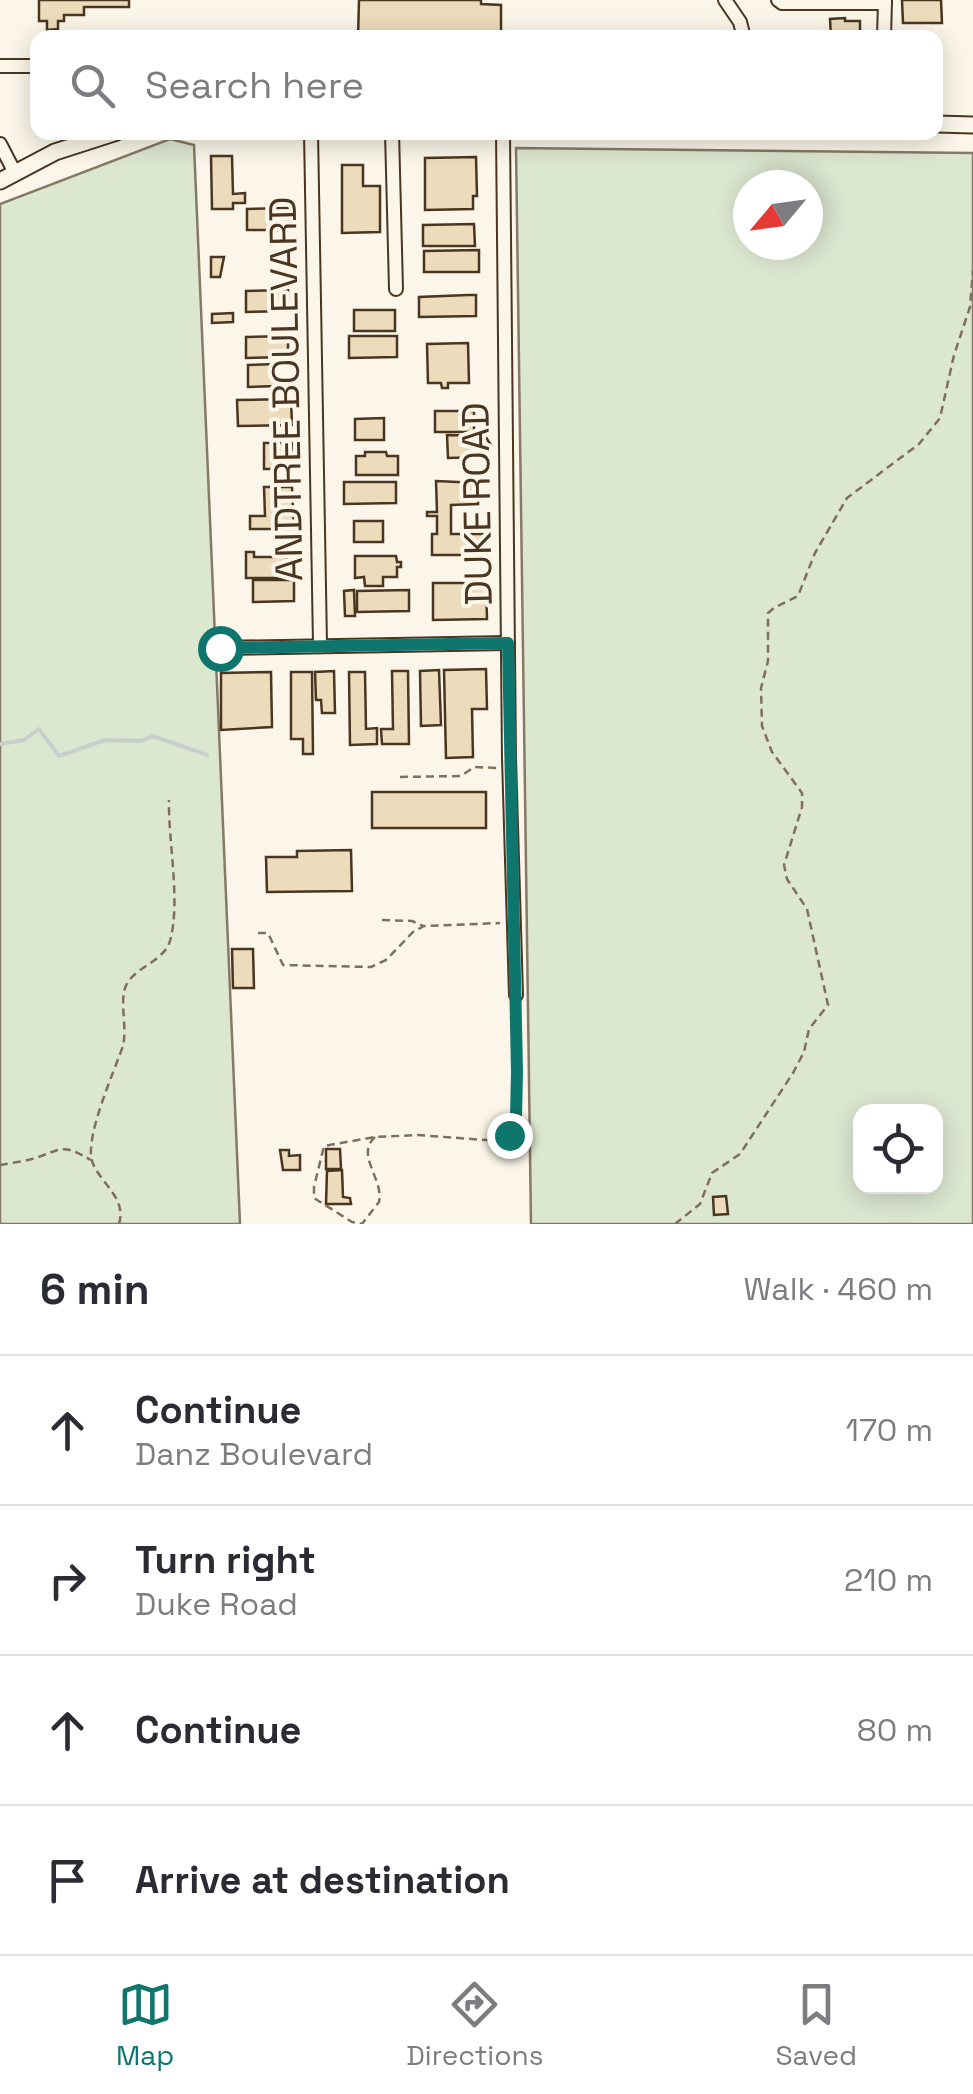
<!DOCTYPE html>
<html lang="en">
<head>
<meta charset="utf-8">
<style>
  :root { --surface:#fff; --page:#f7f7f7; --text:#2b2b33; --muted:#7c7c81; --line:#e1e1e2; --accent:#0f766e }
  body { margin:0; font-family:"Space Grotesk",sans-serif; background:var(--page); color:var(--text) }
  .controls { position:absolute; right:30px; bottom:30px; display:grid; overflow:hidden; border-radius:20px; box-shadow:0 5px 25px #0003 }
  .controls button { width:90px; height:90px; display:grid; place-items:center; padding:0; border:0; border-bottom:2px solid var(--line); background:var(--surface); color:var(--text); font:50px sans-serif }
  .compass { position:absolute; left:733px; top:170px; width:90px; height:90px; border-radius:50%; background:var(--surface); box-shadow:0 5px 25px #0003; rotate:241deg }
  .stop { position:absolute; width:30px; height:30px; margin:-22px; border:8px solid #0f766e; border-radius:50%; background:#fff }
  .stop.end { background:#0f766e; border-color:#fff; box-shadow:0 2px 10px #0008 }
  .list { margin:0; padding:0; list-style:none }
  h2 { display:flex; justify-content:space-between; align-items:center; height:130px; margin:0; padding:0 40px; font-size:42px }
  h2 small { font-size:32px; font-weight:400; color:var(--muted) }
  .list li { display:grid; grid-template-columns:65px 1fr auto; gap:30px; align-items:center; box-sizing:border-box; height:150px; padding:0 40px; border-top:2px solid var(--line) }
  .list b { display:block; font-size:38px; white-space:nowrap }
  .list p { margin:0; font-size:32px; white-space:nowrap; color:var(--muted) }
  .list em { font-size:32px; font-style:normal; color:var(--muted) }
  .icon { flex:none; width:55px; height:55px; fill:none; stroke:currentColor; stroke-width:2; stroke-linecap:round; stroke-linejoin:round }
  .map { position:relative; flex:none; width:973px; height:1224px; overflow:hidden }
  .search { position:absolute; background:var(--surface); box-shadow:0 5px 25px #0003; left:30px; right:30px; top:30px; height:110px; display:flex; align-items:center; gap:25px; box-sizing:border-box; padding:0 35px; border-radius:20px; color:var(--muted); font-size:38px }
  .sheet { height:730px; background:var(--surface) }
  nav { display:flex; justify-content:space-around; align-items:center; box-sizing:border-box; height:140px; border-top:2px solid var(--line); background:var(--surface); font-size:28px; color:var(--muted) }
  nav a { display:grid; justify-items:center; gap:5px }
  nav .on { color:var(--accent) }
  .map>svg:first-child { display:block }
  .green { fill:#dce7d0; stroke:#887966; stroke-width:2.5; fill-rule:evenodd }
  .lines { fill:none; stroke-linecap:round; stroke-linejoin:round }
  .stream { stroke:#c9cecd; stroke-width:4 }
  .building { fill:#ecdcbc; stroke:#4a3520; stroke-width:2.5 }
  .minor-casing { stroke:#4a3520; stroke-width:16 }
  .major-casing { stroke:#4a3520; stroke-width:19 }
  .path { stroke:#7f6f5c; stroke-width:2.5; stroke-dasharray:8 5; stroke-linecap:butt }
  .minor { stroke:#fbf6e9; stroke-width:12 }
  .major { stroke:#fbf6e9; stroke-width:15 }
  .route { stroke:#0f766e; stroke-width:12 }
  .labels { text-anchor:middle; stroke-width:8; stroke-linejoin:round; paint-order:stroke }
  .street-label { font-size:38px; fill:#4a3520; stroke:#fbf6e9 }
</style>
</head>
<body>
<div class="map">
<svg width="973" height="1224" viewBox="0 0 973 1224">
  <rect width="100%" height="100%" fill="#fbf6e9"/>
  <!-- green -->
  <g class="green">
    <polygon points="170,139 194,145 240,1224 0,1224 0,204"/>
    <path d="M516,148L973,153V1224H531ZM748,185H808V245H748ZM860,1112H936V1186H860Z"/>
  </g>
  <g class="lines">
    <!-- stream -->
    <polyline class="stream" points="0,744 24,740 39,729 59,756 105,740 141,741 153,736 207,755"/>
  </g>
  <!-- building -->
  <g class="building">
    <polygon points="39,0 129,0 129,7 84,7 84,15 64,15 64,21 58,21 58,29 47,30 47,21 39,21"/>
    <polygon points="359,0 481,0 481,4 501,5 501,38 358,38"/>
    <polygon points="902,0 941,0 942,23 903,23"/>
    <polygon points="845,18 845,21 860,21 860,36 865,38 831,38 830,19"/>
    <polygon points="211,156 232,156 233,194 245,193 245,203 233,203 233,209 212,209"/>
    <polygon points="476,157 477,196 473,196 473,209 425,210 425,158"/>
    <polygon points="342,165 363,165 363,186 380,186 380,232 342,233"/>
    <polygon points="288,208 288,230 247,230 247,209"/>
    <polygon points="474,224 475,246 423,246 423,225"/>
    <polygon points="479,250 479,272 424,272 424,251"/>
    <polygon points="211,257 224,257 220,277 211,277"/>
    <polygon points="288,290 288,311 246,312 246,291"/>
    <polygon points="468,295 476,295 476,316 419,317 419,297"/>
    <rect x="354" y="310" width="41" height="21"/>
    <polygon points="233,313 233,322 212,323 212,314"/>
    <polygon points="288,336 288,357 246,358 246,337"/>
    <polygon points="349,336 397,336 397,357 349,358"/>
    <polygon points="468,343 469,383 448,383 448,388 442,388 441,383 428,383 427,344"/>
    <polygon points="276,364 277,386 248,387 248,365"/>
    <polygon points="291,399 292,425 238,426 237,400"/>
    <rect x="435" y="411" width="39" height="21"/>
    <polygon points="384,418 384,440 355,440 355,419"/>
    <polygon points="447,435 485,436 491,445 485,445 485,457 448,458"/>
    <polygon points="264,443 292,443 290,469 264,469"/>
    <polygon points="365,452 386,452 387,456 398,456 398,475 356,475 356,456 365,456"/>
    <polygon points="436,481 478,483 478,504 451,505 451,534 486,534 486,555 432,555 432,534 437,534 437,516 427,516 427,512 437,512"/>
    <polygon points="344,482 396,482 396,503 344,504"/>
    <polygon points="264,487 292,487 294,529 250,529 250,516 265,516"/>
    <rect x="354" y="521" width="29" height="21"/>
    <polygon points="246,552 254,552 254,557 287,557 288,578 246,578"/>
    <polygon points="355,556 396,556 397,562 401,562 401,567 397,567 397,577 383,577 383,586 365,586 364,577 355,578"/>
    <polygon points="253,580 294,580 294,601 253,602"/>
    <polygon points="433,583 486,583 487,619 433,620"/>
    <polygon points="354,590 355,616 345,616 344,591"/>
    <polygon points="409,590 409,611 357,612 357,591"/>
    <polygon points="486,669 487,709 472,709 473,757 446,758 444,670"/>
    <polygon points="439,670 441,725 421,726 420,671"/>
    <polygon points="334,671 335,713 322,713 321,700 316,700 315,672"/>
    <polygon points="392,671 408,671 409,744 382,744 381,729 393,729"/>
    <polygon points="271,672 272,727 221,730 221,673"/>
    <polygon points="291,672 312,672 313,754 303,754 303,739 291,739"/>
    <polygon points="349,672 365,672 366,729 377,728 377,744 350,745"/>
    <rect x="372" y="792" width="114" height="36"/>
    <polygon points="351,850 352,891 267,892 266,857 297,857 297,851"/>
    <polygon points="232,949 253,949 254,988 233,988"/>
    <polygon points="326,1149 340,1149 341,1169 326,1169"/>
    <polygon points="280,1150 289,1150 289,1156 300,1155 300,1170 283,1170"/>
    <polygon points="342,1170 343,1197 350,1198 351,1204 326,1204 327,1171"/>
    <polygon points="726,1196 728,1214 714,1215 713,1197"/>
  </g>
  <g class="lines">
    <defs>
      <g id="minor">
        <polyline points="725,0 740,22 744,38"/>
        <polyline points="778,0 782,3 885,3"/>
        <polyline points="884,38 885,0"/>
        <polyline points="0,66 38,66"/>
        <polyline points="311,132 320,644"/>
        <polyline points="392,132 396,289"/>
        <polyline points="503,132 509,758 516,995"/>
        <polyline points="0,144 14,171"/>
        <polyline points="220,648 508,643"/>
      </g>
      <g id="major">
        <polyline points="936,124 973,125"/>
        <polyline points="0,181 55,152 117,132"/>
      </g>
    </defs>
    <!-- minor casing -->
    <use href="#minor" class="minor-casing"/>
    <!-- major casing -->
    <use href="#major" class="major-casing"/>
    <!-- path -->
    <g class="path">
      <polyline points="400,777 461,776 474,767 498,768"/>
      <polyline points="382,920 412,921 423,926"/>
      <polyline points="258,933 268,933 283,965 371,967 386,960 413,932 424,926 500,923"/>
      <path d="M375,1137C355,1155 384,1179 379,1202L362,1224L352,1222L314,1198V1187L324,1146L375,1137L418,1135L485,1140L500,1139L509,1135L516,1117V1007"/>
      <path d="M0,1165C10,1163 22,1162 32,1159C62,1150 60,1142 91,1160"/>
      <path d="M119,1224C127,1197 100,1184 92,1161C85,1136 114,1072 123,1046C127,1028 121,1009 124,992C128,968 163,964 170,941C181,901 168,842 169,800"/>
      <polyline points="675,1224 700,1204 712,1173 740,1154 793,1073 804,1052 809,1029 828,1005 807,909 787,879 784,865 802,807 802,793 772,752 762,726 761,688 768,661 768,613 774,608 798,596 815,553 847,498 919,444 940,418 954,355 970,307 973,270"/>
    </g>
    <!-- minor -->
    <use href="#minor" class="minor"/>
    <!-- major -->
    <use href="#major" class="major"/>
  </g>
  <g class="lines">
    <!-- route -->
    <polyline class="route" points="220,648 508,643 517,1072 516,1117 509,1135"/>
  </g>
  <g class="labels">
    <!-- street labels -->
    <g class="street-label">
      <text transform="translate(286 389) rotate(-91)" y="13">ANDTREE BOULEVARD</text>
      <text transform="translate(477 504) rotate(-91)" y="13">DUKE ROAD</text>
    </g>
  </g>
</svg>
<div class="controls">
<button><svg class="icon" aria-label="locate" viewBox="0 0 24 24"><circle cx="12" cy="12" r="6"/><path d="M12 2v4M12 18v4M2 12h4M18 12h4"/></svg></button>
</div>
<svg class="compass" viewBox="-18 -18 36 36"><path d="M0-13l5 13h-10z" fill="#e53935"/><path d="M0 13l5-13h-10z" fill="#7c7c81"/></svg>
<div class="stop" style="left:220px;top:648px"></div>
<div class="stop end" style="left:509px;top:1135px"></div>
<div class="search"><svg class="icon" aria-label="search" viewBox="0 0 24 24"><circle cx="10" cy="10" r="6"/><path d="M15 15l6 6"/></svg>Search here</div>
</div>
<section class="sheet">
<h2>6 min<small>Walk · 460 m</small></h2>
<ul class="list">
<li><svg class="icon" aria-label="ahead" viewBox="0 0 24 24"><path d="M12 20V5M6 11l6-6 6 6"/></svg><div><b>Continue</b><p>Danz Boulevard</p></div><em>170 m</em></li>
<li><svg class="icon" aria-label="right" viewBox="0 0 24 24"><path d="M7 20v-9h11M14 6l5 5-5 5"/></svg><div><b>Turn right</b><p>Duke Road</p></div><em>210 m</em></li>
<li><svg class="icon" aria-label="ahead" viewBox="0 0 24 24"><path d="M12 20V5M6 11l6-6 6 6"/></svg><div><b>Continue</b></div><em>80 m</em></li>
<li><svg class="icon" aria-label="arrive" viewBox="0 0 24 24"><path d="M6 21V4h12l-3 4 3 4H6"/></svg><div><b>Arrive at destination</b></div></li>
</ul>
</section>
<nav>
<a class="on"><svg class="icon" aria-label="map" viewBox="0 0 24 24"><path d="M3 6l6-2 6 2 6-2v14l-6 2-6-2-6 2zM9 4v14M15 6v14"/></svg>Map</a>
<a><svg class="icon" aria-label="directions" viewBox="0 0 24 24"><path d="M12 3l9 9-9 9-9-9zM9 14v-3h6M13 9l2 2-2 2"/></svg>Directions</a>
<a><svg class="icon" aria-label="saved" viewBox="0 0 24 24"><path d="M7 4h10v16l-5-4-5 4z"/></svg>Saved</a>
</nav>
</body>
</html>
